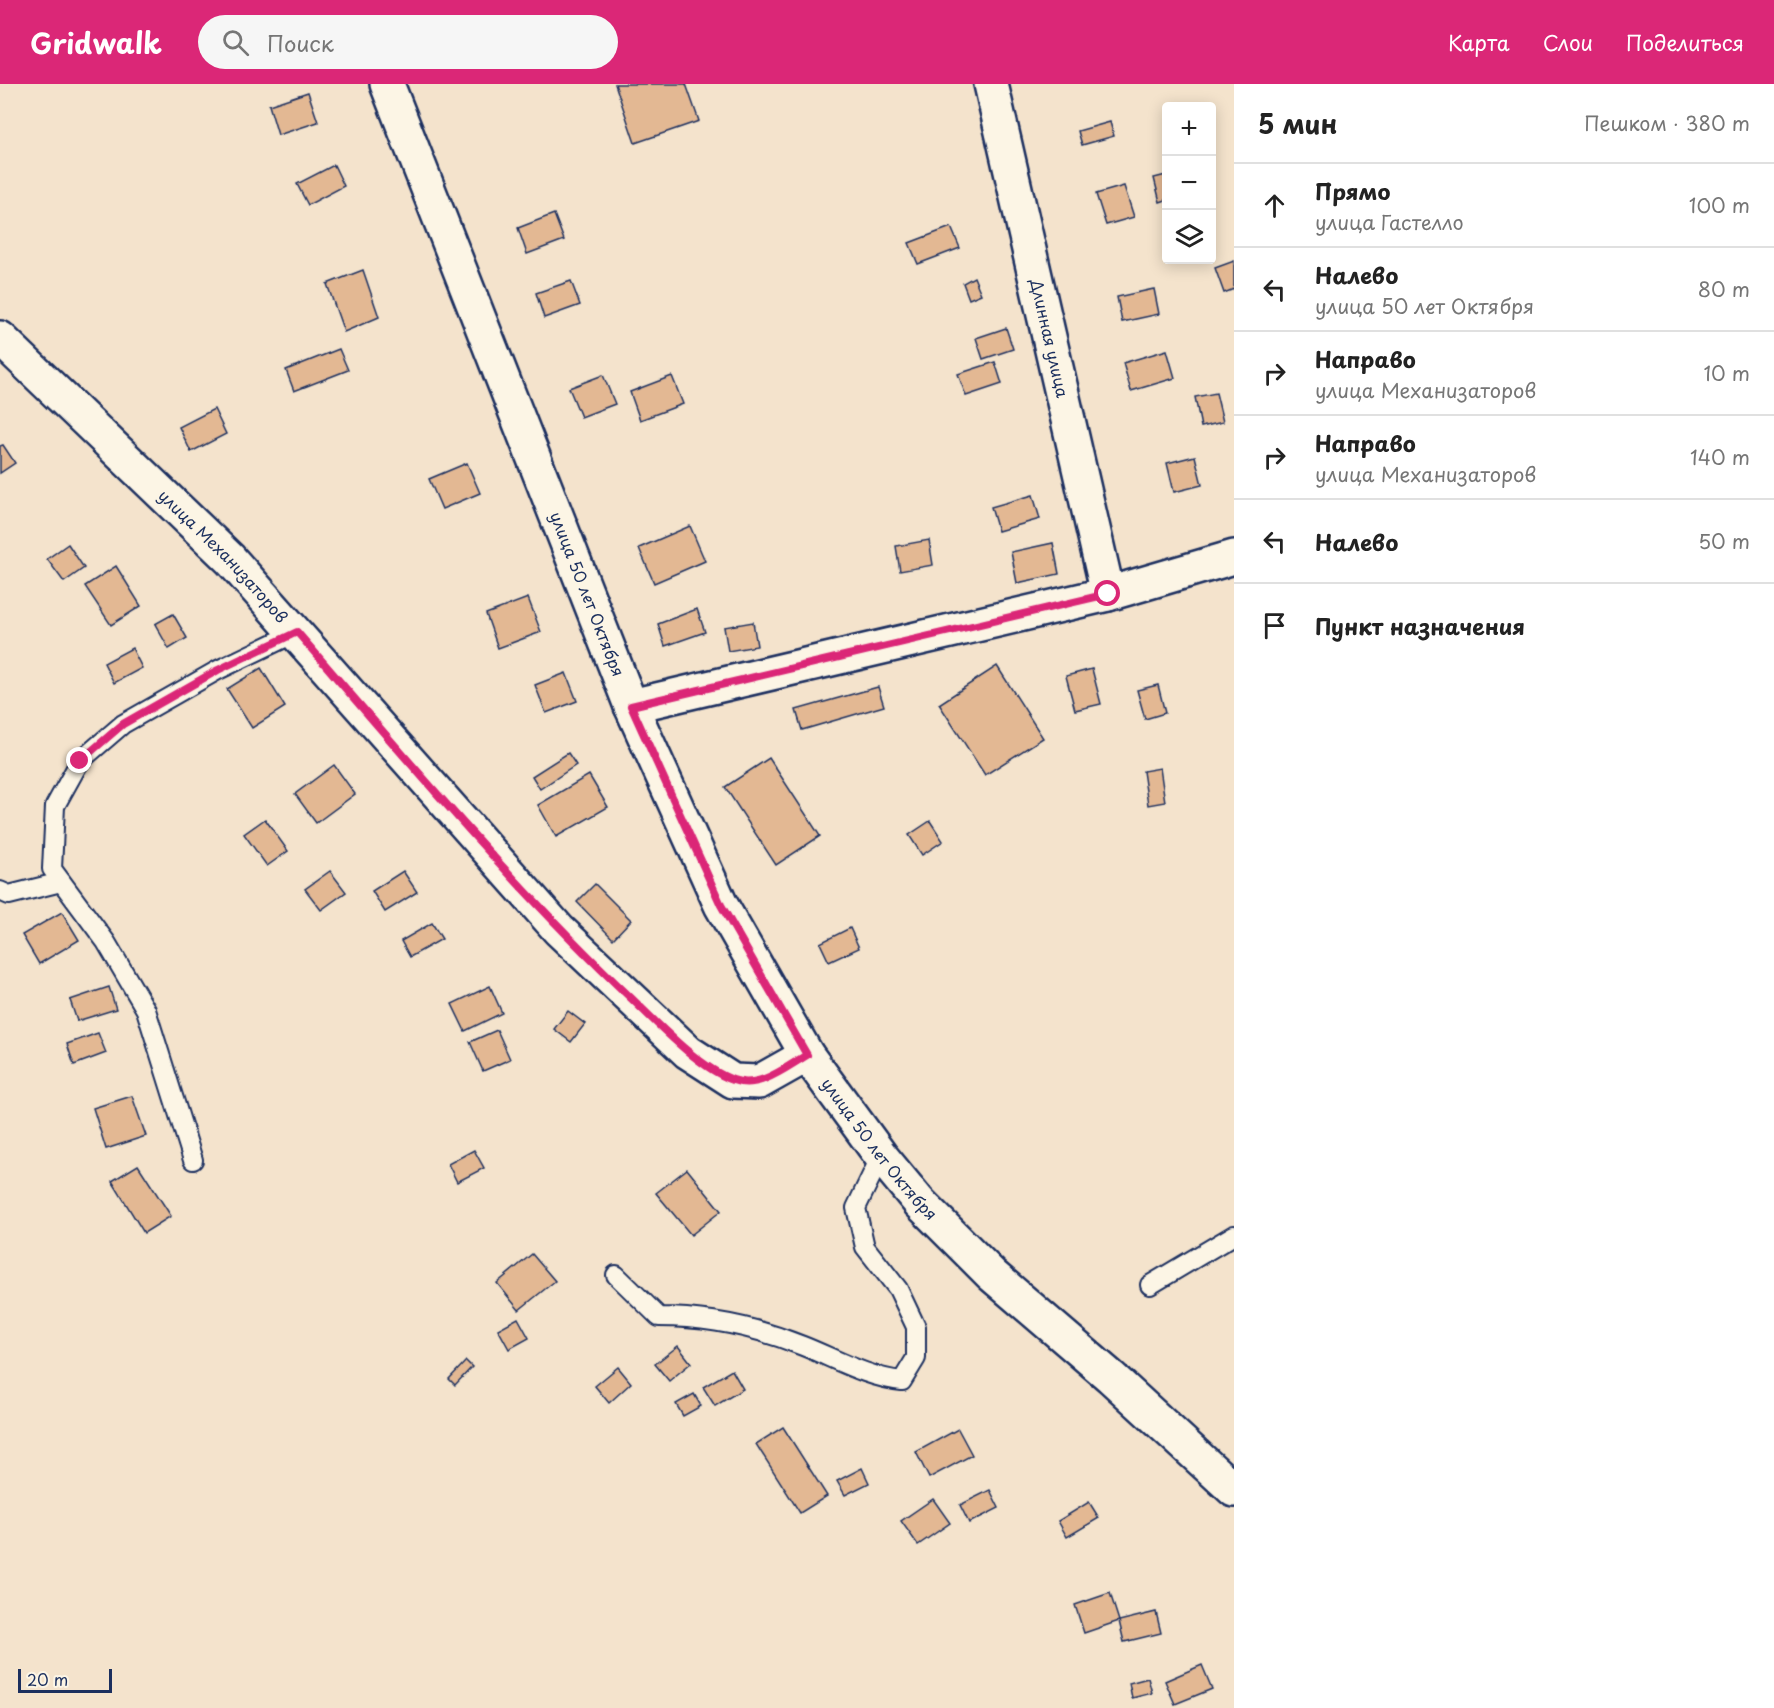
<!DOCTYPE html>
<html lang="ru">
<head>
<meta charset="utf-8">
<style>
  :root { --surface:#fff; --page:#f6f6f6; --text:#222; --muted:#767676; --line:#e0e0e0; --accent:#db2777 }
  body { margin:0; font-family:"Playpen Sans",sans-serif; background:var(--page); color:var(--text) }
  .controls { position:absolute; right:18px; top:18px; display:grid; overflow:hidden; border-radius:6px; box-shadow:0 3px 15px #0003 }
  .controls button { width:54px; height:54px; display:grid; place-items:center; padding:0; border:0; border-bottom:2px solid var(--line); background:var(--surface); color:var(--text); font:30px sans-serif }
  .scale { position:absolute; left:18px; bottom:15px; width:94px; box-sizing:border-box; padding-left:6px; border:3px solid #1b2f5e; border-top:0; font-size:16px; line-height:21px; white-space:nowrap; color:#1b2f5e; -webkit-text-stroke:4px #fcf5e5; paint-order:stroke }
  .stop { position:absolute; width:18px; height:18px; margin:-14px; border:4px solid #db2777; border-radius:50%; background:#fff }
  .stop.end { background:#db2777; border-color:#fff; box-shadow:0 2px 6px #0008 }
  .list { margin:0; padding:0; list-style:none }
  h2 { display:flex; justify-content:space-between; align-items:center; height:78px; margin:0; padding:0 24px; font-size:26px }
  h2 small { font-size:20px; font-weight:400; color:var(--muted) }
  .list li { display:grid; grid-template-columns:39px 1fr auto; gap:18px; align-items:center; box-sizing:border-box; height:84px; padding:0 24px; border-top:2px solid var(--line) }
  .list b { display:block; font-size:22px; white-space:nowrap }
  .list p { margin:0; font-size:20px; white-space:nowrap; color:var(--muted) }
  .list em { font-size:20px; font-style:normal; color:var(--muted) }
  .icon { flex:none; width:33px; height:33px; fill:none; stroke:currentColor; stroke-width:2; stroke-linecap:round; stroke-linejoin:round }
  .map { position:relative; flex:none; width:1234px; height:1624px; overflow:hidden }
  header { display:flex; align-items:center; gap:36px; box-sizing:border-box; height:84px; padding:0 30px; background:var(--accent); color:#fff }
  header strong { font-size:28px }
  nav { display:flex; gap:33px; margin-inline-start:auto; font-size:21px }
  .search { width:420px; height:54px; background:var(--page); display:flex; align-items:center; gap:15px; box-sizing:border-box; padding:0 21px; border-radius:33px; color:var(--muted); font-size:22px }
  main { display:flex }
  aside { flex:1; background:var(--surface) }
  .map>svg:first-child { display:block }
  .building { fill:#e3b893; stroke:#1b2f5e; stroke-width:1.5 }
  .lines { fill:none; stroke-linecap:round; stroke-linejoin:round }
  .lane-casing { stroke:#1b2f5e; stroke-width:22 }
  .street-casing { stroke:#1b2f5e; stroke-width:38 }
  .secondary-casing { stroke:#1b2f5e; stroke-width:38 }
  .lane { stroke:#fcf5e5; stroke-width:18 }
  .street { stroke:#fcf5e5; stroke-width:33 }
  .secondary { stroke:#fcf5e5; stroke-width:33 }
  .route { stroke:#db2777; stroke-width:8 }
  .labels { text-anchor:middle; stroke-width:4.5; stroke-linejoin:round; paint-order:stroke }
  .street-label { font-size:16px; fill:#1b2f5e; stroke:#fcf5e5 }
</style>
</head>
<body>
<header>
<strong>Gridwalk</strong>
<div class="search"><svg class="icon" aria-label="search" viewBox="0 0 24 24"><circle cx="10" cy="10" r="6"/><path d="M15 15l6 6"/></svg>Поиск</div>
<nav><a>Карта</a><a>Слои</a><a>Поделиться</a></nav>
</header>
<main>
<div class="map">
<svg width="1234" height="1624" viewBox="0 0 1234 1624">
  <rect width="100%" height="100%" fill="#f4e3cc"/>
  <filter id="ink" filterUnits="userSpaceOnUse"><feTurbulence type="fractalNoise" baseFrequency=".0167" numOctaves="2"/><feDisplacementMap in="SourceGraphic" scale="12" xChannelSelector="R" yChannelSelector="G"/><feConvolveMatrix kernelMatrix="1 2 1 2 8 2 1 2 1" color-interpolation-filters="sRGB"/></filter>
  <g filter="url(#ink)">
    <!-- building -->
    <g class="building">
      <polygon points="615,0 686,0 699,37 635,59"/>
      <polygon points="308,8 318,38 278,51 269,21"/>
      <polygon points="1110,38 1114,52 1082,61 1078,47"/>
      <polygon points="334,81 344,102 308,121 297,100"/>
      <polygon points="1166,91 1166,116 1160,118 1154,94"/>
      <polygon points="1124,102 1134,133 1106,141 1096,110"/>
      <polygon points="554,130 564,156 527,170 518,144"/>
      <polygon points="951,143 960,164 918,180 909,159"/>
      <polygon points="1234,177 1234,205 1224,209 1215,184"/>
      <polygon points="363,186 379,233 344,248 327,200"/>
      <polygon points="974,193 981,210 969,215 963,199"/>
      <polygon points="571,197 580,221 544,234 536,209"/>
      <polygon points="1154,205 1159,230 1122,238 1117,213"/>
      <polygon points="1006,244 1013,265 983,275 976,254"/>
      <polygon points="339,265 348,286 294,307 286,286"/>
      <polygon points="1167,266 1175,294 1131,307 1123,279"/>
      <polygon points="995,278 1002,300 966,312 958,290"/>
      <polygon points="603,291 615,320 581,333 569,304"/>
      <polygon points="672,292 683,320 640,336 630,308"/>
      <polygon points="1216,309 1223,338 1201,343 1195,313"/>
      <polygon points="214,325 226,350 191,368 179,343"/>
      <polygon points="3,361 15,379 0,389 0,362"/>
      <polygon points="1195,372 1202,401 1174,408 1167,379"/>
      <polygon points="467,379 480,409 442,425 429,395"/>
      <polygon points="1033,411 1040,435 998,447 991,423"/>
      <polygon points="690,442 705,477 654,499 639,464"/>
      <polygon points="929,456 933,481 900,487 896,462"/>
      <polygon points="1053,459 1059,490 1017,499 1011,468"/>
      <polygon points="68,460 84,484 64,498 47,475"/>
      <polygon points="116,482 141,522 111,541 85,502"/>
      <polygon points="528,514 541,548 498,564 486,530"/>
      <polygon points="697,525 705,548 665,562 658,540"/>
      <polygon points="173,530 187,554 169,565 155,540"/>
      <polygon points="753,538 757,562 728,567 724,543"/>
      <polygon points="132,564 142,584 114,599 104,579"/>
      <polygon points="997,582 1043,654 985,691 939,620"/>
      <polygon points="261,584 285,623 252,644 227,605"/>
      <polygon points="1092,585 1101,620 1075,626 1066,592"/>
      <polygon points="566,589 577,617 546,629 535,601"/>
      <polygon points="1158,601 1165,629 1145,635 1137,606"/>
      <polygon points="878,603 884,622 802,646 796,626"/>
      <polygon points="568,669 576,681 540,705 532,692"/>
      <polygon points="769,674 820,752 776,781 725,703"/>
      <polygon points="334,681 355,710 316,739 295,710"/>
      <polygon points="1160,684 1165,718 1148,721 1143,687"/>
      <polygon points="589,691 608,723 556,753 538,721"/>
      <polygon points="265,735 288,767 267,782 244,750"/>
      <polygon points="930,737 943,757 922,771 909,751"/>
      <polygon points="330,787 346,808 321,826 305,805"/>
      <polygon points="403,787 417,808 385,828 372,807"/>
      <polygon points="595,800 631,836 613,855 577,818"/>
      <polygon points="62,828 79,856 39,880 22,851"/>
      <polygon points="432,839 442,855 410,873 401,857"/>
      <polygon points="850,844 859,864 829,878 820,859"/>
      <polygon points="490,902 502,929 465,947 452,920"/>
      <polygon points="109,903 116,925 77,937 70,916"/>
      <polygon points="568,927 585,940 571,958 554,945"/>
      <polygon points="497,946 510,975 483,987 470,958"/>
      <polygon points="98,949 106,969 74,981 67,960"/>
      <polygon points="132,1012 146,1052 106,1065 93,1024"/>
      <polygon points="474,1066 484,1084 457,1098 448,1080"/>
      <polygon points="138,1081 171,1132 144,1149 112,1097"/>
      <polygon points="687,1085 721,1127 691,1151 656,1109"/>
      <polygon points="532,1170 555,1197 519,1226 497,1199"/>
      <polygon points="518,1234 529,1254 509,1265 498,1245"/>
      <polygon points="678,1262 691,1279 669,1297 655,1280"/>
      <polygon points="466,1277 472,1283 455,1301 449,1295"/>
      <polygon points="618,1283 631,1299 609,1319 595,1302"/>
      <polygon points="732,1286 743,1305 715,1322 703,1303"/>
      <polygon points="694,1310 701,1322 683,1332 676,1320"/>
      <polygon points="783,1343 827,1412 800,1429 756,1360"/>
      <polygon points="958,1345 972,1371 929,1394 916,1368"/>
      <polygon points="862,1384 869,1399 845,1411 837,1397"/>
      <polygon points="990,1406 999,1424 969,1439 960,1421"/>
      <polygon points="933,1415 950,1439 918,1461 901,1437"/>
      <polygon points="1089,1418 1099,1434 1067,1453 1058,1437"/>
      <polygon points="1110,1509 1119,1537 1084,1549 1075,1521"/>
      <polygon points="1156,1528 1161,1549 1124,1558 1119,1537"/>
      <polygon points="1202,1581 1212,1605 1175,1620 1165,1597"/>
      <polygon points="1148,1594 1152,1609 1132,1614 1129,1599"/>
    </g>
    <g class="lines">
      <defs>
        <g id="lane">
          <polyline points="0,807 9,811 61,798"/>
          <polyline points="193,1076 146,926 106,858 52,785 55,722 80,677 123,640 218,586 297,548"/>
          <path d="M616,1191L659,1233C709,1233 756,1243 803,1262C836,1275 866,1293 902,1297L916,1274V1243L898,1205L865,1163L856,1124L881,1072"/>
          <polyline points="1150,1201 1234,1151"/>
        </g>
        <g id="street">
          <path id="s1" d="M991,0L1108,510"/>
          <path id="s2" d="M0,254L230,475L559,846L688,968L733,997L759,998L807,971"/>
          <polyline points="631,622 1108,510 1234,473"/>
        </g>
        <g id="secondary">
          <path id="s3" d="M387,0L631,622L721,821L807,971L881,1072L919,1118L992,1191L1111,1293L1234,1406"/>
        </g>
      </defs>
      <!-- lane casing -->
      <use href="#lane" class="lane-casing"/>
      <!-- street casing -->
      <use href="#street" class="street-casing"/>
      <!-- secondary casing -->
      <use href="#secondary" class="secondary-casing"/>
      <!-- lane -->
      <use href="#lane" class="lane"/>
      <!-- street -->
      <use href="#street" class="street"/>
      <!-- secondary -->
      <use href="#secondary" class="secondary"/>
    </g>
  </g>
  <g class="lines" filter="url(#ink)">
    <!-- route -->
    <path class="route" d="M80,677L123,640L218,586L297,548C405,673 511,800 631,914C657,939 699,984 733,996C759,1006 786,983 807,971L721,821L631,622L1108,510"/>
  </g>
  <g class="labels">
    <!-- street labels -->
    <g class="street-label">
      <text dy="6" stroke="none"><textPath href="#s1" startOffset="261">Длинная улица</textPath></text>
      <text dy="6" stroke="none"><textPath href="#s2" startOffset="312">улица Механизаторов</textPath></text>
      <text dy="6" stroke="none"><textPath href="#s3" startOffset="548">улица 50 лет Октября</textPath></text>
      <text dy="6" stroke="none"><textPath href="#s3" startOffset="1178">улица 50 лет Октября</textPath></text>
    </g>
  </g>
</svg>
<div class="controls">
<button>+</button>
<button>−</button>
<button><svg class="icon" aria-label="layers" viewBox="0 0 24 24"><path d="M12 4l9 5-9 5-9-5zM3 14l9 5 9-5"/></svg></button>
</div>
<div class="scale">20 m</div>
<div class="stop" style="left:1108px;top:510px"></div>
<div class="stop end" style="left:80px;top:677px"></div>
</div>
<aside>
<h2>5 мин<small>Пешком · 380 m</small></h2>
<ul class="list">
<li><svg class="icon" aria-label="ahead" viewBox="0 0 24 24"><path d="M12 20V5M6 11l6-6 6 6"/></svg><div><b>Прямо</b><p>улица Гастелло</p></div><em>100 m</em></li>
<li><svg class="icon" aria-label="left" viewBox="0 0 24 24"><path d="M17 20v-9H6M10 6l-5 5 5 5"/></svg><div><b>Налево</b><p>улица 50 лет Октября</p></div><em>80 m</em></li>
<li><svg class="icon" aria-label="right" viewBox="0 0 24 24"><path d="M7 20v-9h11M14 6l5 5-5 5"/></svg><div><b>Направо</b><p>улица Механизаторов</p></div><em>10 m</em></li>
<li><svg class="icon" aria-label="right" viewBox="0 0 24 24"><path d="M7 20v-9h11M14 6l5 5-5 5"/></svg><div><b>Направо</b><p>улица Механизаторов</p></div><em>140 m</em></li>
<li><svg class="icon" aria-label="left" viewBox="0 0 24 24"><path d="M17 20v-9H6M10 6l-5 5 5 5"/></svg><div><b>Налево</b></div><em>50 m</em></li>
<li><svg class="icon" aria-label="arrive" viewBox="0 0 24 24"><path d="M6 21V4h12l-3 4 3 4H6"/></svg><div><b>Пункт назначения</b></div></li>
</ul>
</aside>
</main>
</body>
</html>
